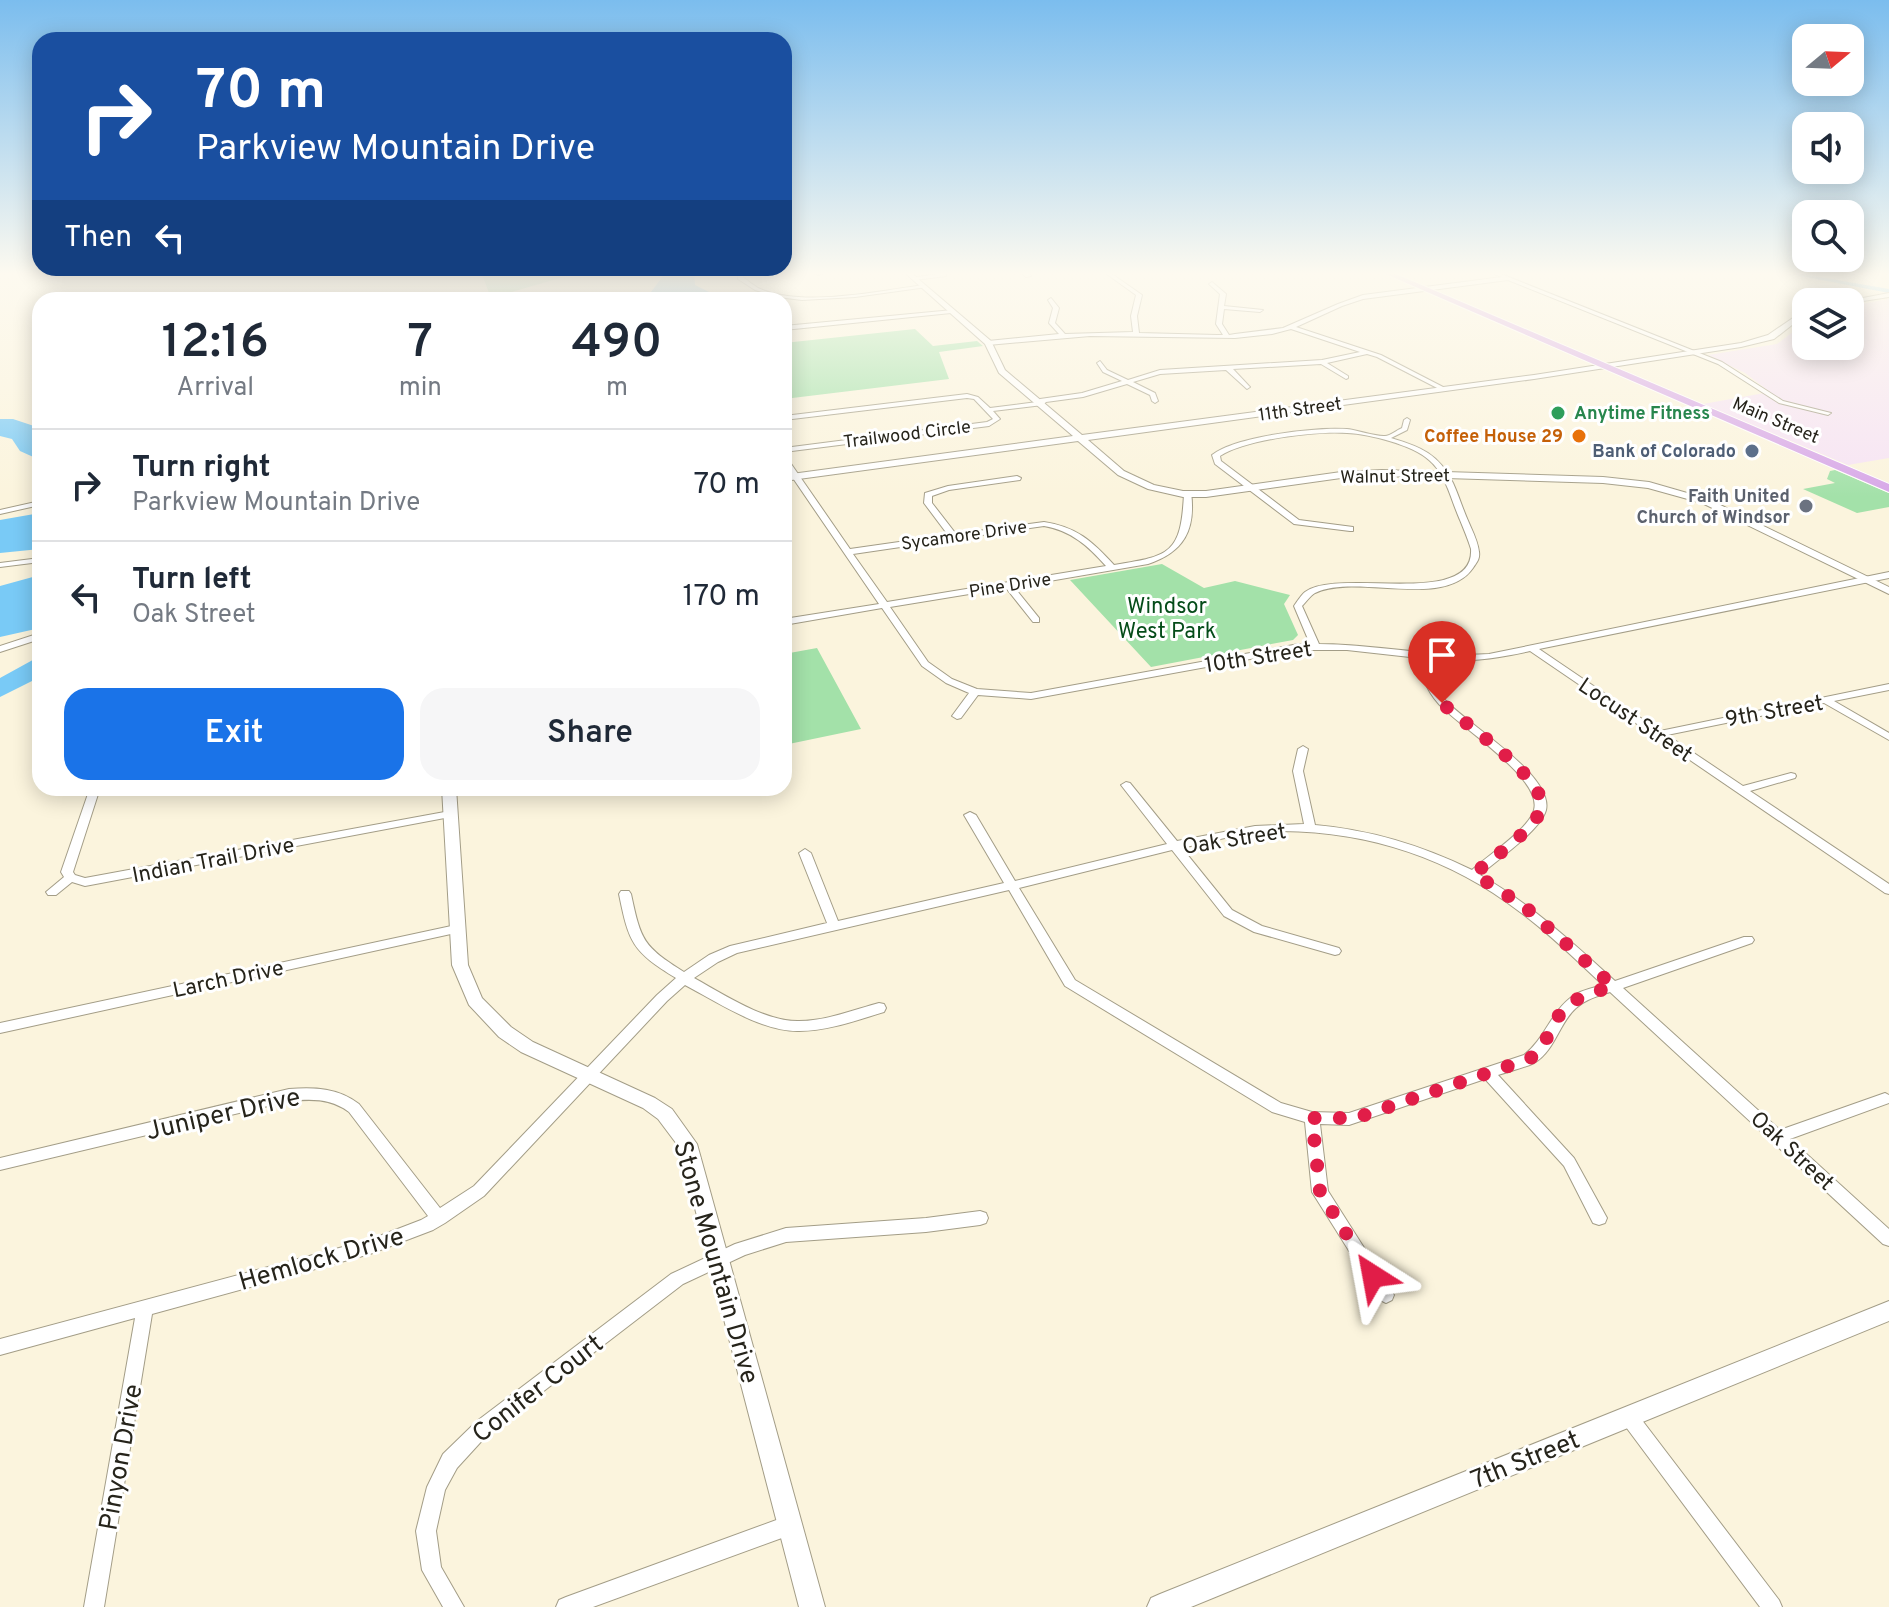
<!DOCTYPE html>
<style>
:root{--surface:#fff;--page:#f6f6f7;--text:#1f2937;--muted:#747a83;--line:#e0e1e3;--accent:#1a73e8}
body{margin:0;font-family:Overpass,sans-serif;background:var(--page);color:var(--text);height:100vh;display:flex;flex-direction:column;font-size:30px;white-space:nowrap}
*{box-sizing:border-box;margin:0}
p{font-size:26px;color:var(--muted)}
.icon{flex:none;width:44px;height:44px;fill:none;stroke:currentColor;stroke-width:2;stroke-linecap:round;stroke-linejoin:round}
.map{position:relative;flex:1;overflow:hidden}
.panel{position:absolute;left:32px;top:292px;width:760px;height:504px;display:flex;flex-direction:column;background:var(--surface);border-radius:24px;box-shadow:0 4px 20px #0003}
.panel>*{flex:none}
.guide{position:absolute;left:32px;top:32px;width:760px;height:244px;border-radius:24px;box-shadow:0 4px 20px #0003;background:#1a4fa0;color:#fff;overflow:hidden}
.needle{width:52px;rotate:71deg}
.fabs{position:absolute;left:1792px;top:24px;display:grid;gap:16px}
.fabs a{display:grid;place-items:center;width:72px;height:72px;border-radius:16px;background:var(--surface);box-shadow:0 4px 20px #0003;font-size:40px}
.pin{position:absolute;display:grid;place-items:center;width:68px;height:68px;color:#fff;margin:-82px -34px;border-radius:50% 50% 50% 0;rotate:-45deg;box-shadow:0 0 8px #0007}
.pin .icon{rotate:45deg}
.me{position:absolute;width:88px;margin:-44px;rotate:326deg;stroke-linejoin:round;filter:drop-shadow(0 0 6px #0008)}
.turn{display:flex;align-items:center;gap:28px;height:168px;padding:0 32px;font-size:36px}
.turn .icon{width:104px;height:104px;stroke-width:2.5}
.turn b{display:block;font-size:56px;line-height:68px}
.then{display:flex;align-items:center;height:76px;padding:0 32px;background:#0003;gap:16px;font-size:30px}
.eta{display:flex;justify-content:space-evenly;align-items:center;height:136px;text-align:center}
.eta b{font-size:48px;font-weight:600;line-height:56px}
.cta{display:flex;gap:16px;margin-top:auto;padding:16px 32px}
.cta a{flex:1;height:92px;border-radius:24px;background:var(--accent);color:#fff;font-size:32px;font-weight:600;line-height:92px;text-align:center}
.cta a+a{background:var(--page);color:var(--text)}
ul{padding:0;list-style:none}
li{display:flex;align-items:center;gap:24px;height:112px;padding:0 32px;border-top:2px solid var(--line)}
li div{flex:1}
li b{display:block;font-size:30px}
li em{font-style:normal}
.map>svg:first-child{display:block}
</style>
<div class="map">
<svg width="1889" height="1607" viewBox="0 0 1889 1607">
<rect width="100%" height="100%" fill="#fbf4dd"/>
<path fill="#f6e3f4" d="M1889 299V458L1848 465 1703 404 1770 392 1745 373 1708 355 1777 344 1806 322V346H1850V306Z"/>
<path fill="#a3e1a9" d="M481 272H581L491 298Z
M915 329 933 346 977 341 983 346 939 352 949 379 784 399V343Z
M1835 470 1889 493V507L1857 513 1803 489 1835 483 1827 479 1830 471Z
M1162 564 1204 588 1235 581 1290 595 1284 604 1298 635 1293 640 1151 667 1070 580Z
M817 648 861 729 784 745V654Z"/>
<path fill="#79caf6" d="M666 272H694L695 285 725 300H645Z
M0 419H13L40 428V460L20 451 12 439 0 436Z
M40 513V549L0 553V520Z
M40 575V628L0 637V586Z
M40 656V677L0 697V678Z"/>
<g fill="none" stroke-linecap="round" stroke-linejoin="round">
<path fill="#79caf6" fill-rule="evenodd" d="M1780 272H1791L1889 289V293Z"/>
<g stroke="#a39d87" stroke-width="2">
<path id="minor" d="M738 272H743V277C748 281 753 285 758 288 801 308 878 291 924 285L927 287 855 297 802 300 778 297 755 290 738 279Z
M817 272H824L818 275 815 273Z
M1020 272H1026L1031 276 1026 277Z
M1104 272H1109L1142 295 1137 316 1139 333 1217 335H1223L1216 324 1220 294 1209 284 1212 282 1226 294 1224 306 1263 310 1260 312 1224 309 1222 324 1229 335 1235 334 1283 328 1338 304 1363 295 1502 277 1490 272H1496L1722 362 1783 401 1831 413 1828 415 1779 403 1718 364 1508 280 1363 299 1342 306 1296 327 1381 355 1445 388 1446 389 1443 391 1377 357 1367 354 1327 363 1348 376V378L1346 379 1321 364 1233 369 1249 386 1250 387 1247 389 1226 370 1160 374 1133 382 1155 393 1158 401 1155 403 1152 401 1150 395 1127 384 1083 397 1046 402 1043 405 993 411 1000 419 989 426 784 452V448L987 422 993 419 974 399 967 398 784 420V416L967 394 978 397 990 408 1037 402 1040 399 1082 393 1122 381 1103 372 1097 363 1100 361 1107 370 1128 380 1160 370 1322 360 1360 352 1291 329 1272 334 1235 338 1090 336 988 345 985 343 988 341 1059 334 1049 323 1053 308 1048 300 1051 298 1059 308 1055 323 1065 334 1133 332 1131 316 1136 295Z
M944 273 946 276 914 280 911 278Z
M953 310 951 313 784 330V326Z
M1407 418 1410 420 1407 430 1391 438C1421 447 1439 454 1453 483 1459 496 1463 510 1469 523 1473 532 1478 542 1479 552 1480 559 1477 562 1473 568 1444 610 1356 573 1315 593 1310 596 1306 602 1302 606L1319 644C1376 644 1432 658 1489 654L1889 572V578L1539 649 1660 731 1889 684V690L1834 701 1889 733V740L1824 703 1667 735 1743 786 1791 773 1795 774 1796 776 1795 778 1750 791 1889 884V894L1885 893 1530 651C1494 659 1465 663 1428 659 1430 673 1435 688 1444 699 1465 723 1554 775 1546 810 1541 830 1497 860 1480 875 1531 904 1572 942 1615 981L1744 937H1752L1754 940 1752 943 1623 988 1780 1130 1885 1093 1889 1095V1103L1790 1139 1889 1229V1246L1883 1244 1610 992C1598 996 1586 999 1576 1008 1559 1023 1555 1051 1534 1063 1524 1068 1510 1071 1498 1075L1574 1158 1607 1218 1605 1223 1599 1225 1593 1223 1564 1166 1485 1079 1349 1125 1320 1124 1328 1191 1394 1295 1392 1300 1386 1303 1380 1300 1312 1192 1305 1122 1272 1112 1065 986 1009 890 737 953 718 962 694 978C723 994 765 1022 799 1021 826 1021 853 1010 879 1003L884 1004 886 1008 884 1012C857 1020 828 1031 799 1031 762 1032 717 1002 685 985L667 1001 484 1196 445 1223 433 1230 370 1254 152 1314 104 1607H84L135 1318 0 1355V1339L369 1240 421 1220 428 1216 349 1112C330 1098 311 1099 289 1101L0 1170V1158L289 1089C315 1087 338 1088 359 1104L440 1208 474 1186 657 995 676 978C632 951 629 943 619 894L621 891H629L631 894C641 941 643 946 684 972L709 955 730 946 827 923 799 853 805 849 811 853 838 921 1004 883 964 815 970 812 976 815 1015 881 1167 844 1121 785 1126 782 1130 783 1177 841 1255 826 1304 824 1293 771 1298 749 1303 746 1308 749 1303 771 1315 825C1371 830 1421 845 1472 870 1486 857 1530 828 1534 810 1543 778 1458 726 1438 703 1427 691 1421 675 1419 658L1347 650H1299L1031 699 978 695 961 718 957 719 952 716 969 693 946 683 922 666 882 608 784 625V619L879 604 784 465V458H787L850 549 948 535 924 503 925 493 948 486 1017 476 1021 478 1020 480 949 490 932 496V503L956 534 1044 522C1077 527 1092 541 1114 565 1170 556 1181 554 1184 494L1191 492C1196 530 1184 552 1148 564L1014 587 1039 618V622H1033L1006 588 890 607 928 662 952 679 977 689 1031 693 1299 644H1310L1294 606C1297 602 1301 595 1305 592 1337 567 1475 609 1471 549 1468 539 1464 530 1460 520 1451 500 1446 474 1429 460 1413 445 1369 434 1347 433 1316 431 1246 439 1220 456L1221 461 1299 520 1353 527V531H1350L1294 524 1215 464 1212 455C1236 436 1316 427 1347 429 1357 430 1377 437 1385 436 1390 436 1397 430 1402 428L1404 420ZM1044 526C1072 531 1088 546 1106 566L887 602 853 554ZM1282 831C1370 832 1450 858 1520 912 1550 934 1576 960 1603 985 1593 988 1581 990 1573 996 1551 1011 1545 1039 1524 1055L1349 1113 1312 1112 1281 1103 1075 980 1019 888 1172 850 1224 916 1254 932 1335 955 1339 954 1341 951 1339 948 1262 926 1232 910 1182 848 1229 837Z
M40 501V505L0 514V510Z
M40 558V562L0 567V563Z
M40 633V639L0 652V646Z
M90 788H100L73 872 75 875 85 878 450 811 456 814 450 817 85 886 72 882 56 895H48L46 892 64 877 61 872Z
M456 925 460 926 462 929 460 932 0 1033V1023Z
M980 1211 986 1213 988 1218 986 1223 980 1225 926 1232 786 1242 745 1255 683 1284 489 1433 457 1468 445 1490 436 1531 441 1567 464 1607H443L422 1570 416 1531 427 1487 443 1454 477 1421 671 1274 735 1244 786 1228 926 1218Z
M1629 1408 1635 1411 1779 1600 1782 1607H1760L1623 1423 1620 1417 1623 1411Z
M790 1515 797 1518 800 1525 797 1532 790 1535 593 1607H556L559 1600 566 1597Z"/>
</g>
<g stroke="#a39d87" stroke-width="2">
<path id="tertiary" d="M904 272H910L991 341 1005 370 1082 435 1534 375 1741 343 1768 335 1806 309V314L1774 339 1741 347 1534 379 1088 440 1124 471 1154 485 1183 491H1206L1341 472 1382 470 1603 477 1649 482 1708 499 1889 587V594L1702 503 1648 488 1603 483 1382 476 1341 478 1206 497H1183L1148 489 1118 475 1078 441 784 481V475L1073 436 999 373 985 344Z
M1889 293V297L1850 303 1842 302Z
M442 788H456L468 965 482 998 511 1027 533 1042 655 1098 672 1109 697 1144 825 1607H799L679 1147 658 1119 643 1108 521 1052 499 1037 469 1005 452 965Z
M1889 1301V1321L1191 1607H1147L1151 1598 1160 1594Z"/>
</g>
<g stroke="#fff" stroke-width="2">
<path id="primary" d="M1381 272H1391L1889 484V492Z"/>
</g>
<use href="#minor" fill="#fff" fill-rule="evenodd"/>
<use href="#tertiary" fill="#fff" fill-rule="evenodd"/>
<use href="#primary" fill="#d7a7e8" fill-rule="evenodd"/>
</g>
<linearGradient id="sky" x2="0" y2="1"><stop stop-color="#7bbdee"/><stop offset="0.55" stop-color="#fdfaf0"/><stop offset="1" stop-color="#fdfaf0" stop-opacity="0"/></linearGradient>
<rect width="1889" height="497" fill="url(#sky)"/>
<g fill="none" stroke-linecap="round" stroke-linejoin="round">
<path stroke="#e11d48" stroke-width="14" stroke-dasharray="0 25.2" d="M1373 1276 1320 1192 1312 1118H1356L1529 1059C1546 1048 1547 1033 1558 1017 1570 997 1593 993 1613 986L1524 906 1474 874C1490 860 1535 829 1541 809 1549 780 1463 723 1442 703"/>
</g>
<circle fill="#2e9e5b" stroke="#fff" stroke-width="3" cx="1558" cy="413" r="8"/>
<circle fill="#e8710a" stroke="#fff" stroke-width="3" cx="1579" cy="436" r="8"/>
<circle fill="#5c6f8a" stroke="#fff" stroke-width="3" cx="1752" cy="451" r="8"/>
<circle fill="#6b7280" stroke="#fff" stroke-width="3" cx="1806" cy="506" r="8"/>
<g text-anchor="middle" stroke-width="6" stroke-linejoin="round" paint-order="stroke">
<g font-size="18" fill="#26241b" stroke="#fff">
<text transform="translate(1300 409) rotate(-8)" y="6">11th Street</text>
<text transform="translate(1776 420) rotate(23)" y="6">Main Street</text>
<text transform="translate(907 434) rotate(-7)" y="6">Trailwood Circle</text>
<text transform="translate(1395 476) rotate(-1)" y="6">Walnut Street</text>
<text transform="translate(964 535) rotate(-8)" y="6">Sycamore Drive</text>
<text transform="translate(1010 585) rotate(-9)" y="6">Pine Drive</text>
</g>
<g font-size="18" font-weight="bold" fill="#27864d" stroke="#fff" text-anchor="start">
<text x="1574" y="419">Anytime Fitness</text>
</g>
<g font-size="18" font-weight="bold" fill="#c56008" stroke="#fff" text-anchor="end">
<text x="1563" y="442">Coffee House 29</text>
</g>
<g font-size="18" font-weight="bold" fill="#4e5e75" stroke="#fff" text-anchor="end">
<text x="1736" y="457">Bank of Colorado</text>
</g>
<g font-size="18" font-weight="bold" fill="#5b616d" stroke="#fff" text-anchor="end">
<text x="1790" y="502">Faith United<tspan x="1790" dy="21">Church of Windsor</tspan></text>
</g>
<g font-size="22" fill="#054c19" stroke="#fff">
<text x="1167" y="613">Windsor<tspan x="1167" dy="25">West Park</tspan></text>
</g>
<g font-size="22" fill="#26241b" stroke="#fff">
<text transform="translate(1258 656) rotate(-9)" y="8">10th Street</text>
<text transform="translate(1774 710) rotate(-10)" y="8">9th Street</text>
<text transform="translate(1636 719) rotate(34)" y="8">Locust Street</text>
<text transform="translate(1234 838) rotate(-9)" y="8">Oak Street</text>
<text transform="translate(213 859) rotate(-11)" y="8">Indian Trail Drive</text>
<text transform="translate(228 978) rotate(-12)" y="8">Larch Drive</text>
<text transform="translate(1793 1150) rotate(43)" y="8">Oak Street</text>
</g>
<g font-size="26" fill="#26241b" stroke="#fff">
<text transform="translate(223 1113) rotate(-13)" y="9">Juniper Drive</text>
<text transform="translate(321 1258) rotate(-16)" y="9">Hemlock Drive</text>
<text transform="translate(717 1262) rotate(74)" y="9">Stone Mountain Drive</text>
<text transform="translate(537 1388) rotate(-38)" y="9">Conifer Court</text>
<text transform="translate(120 1457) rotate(-80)" y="9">Pinyon Drive</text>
<text transform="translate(1525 1459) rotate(-22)" y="9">7th Street</text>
</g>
</g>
</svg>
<div class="fabs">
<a><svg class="needle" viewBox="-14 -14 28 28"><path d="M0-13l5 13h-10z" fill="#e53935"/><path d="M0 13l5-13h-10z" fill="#747a83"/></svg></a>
<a><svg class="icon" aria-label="sound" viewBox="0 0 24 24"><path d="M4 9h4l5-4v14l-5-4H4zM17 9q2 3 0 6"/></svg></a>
<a><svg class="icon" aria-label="search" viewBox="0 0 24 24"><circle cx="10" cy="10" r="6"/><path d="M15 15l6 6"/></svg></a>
<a><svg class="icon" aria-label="layers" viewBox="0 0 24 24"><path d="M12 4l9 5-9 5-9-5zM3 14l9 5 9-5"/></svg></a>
</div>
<div class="pin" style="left:1442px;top:703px;background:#d93025"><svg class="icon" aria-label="arrive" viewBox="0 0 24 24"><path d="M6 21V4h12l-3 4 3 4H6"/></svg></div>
<svg class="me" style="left:1373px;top:1276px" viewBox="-20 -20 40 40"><path d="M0-17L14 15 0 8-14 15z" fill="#e11d48" stroke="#fff" stroke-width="4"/></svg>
<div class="guide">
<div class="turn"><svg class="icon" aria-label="right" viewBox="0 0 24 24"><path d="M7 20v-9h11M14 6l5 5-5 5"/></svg><div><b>70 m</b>Parkview Mountain Drive</div></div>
<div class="then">Then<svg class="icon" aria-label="left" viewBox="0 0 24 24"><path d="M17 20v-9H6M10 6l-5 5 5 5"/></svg></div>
</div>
<section class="panel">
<div class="eta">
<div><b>12:16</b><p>Arrival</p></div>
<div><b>7</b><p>min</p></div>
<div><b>490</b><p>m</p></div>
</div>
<ul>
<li><svg class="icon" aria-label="right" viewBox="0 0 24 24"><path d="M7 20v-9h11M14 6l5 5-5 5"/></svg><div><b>Turn right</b><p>Parkview Mountain Drive</p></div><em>70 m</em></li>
<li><svg class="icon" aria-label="left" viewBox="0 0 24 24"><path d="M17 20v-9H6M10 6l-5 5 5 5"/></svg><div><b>Turn left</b><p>Oak Street</p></div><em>170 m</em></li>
</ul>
<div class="cta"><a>Exit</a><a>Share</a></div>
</section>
</div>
